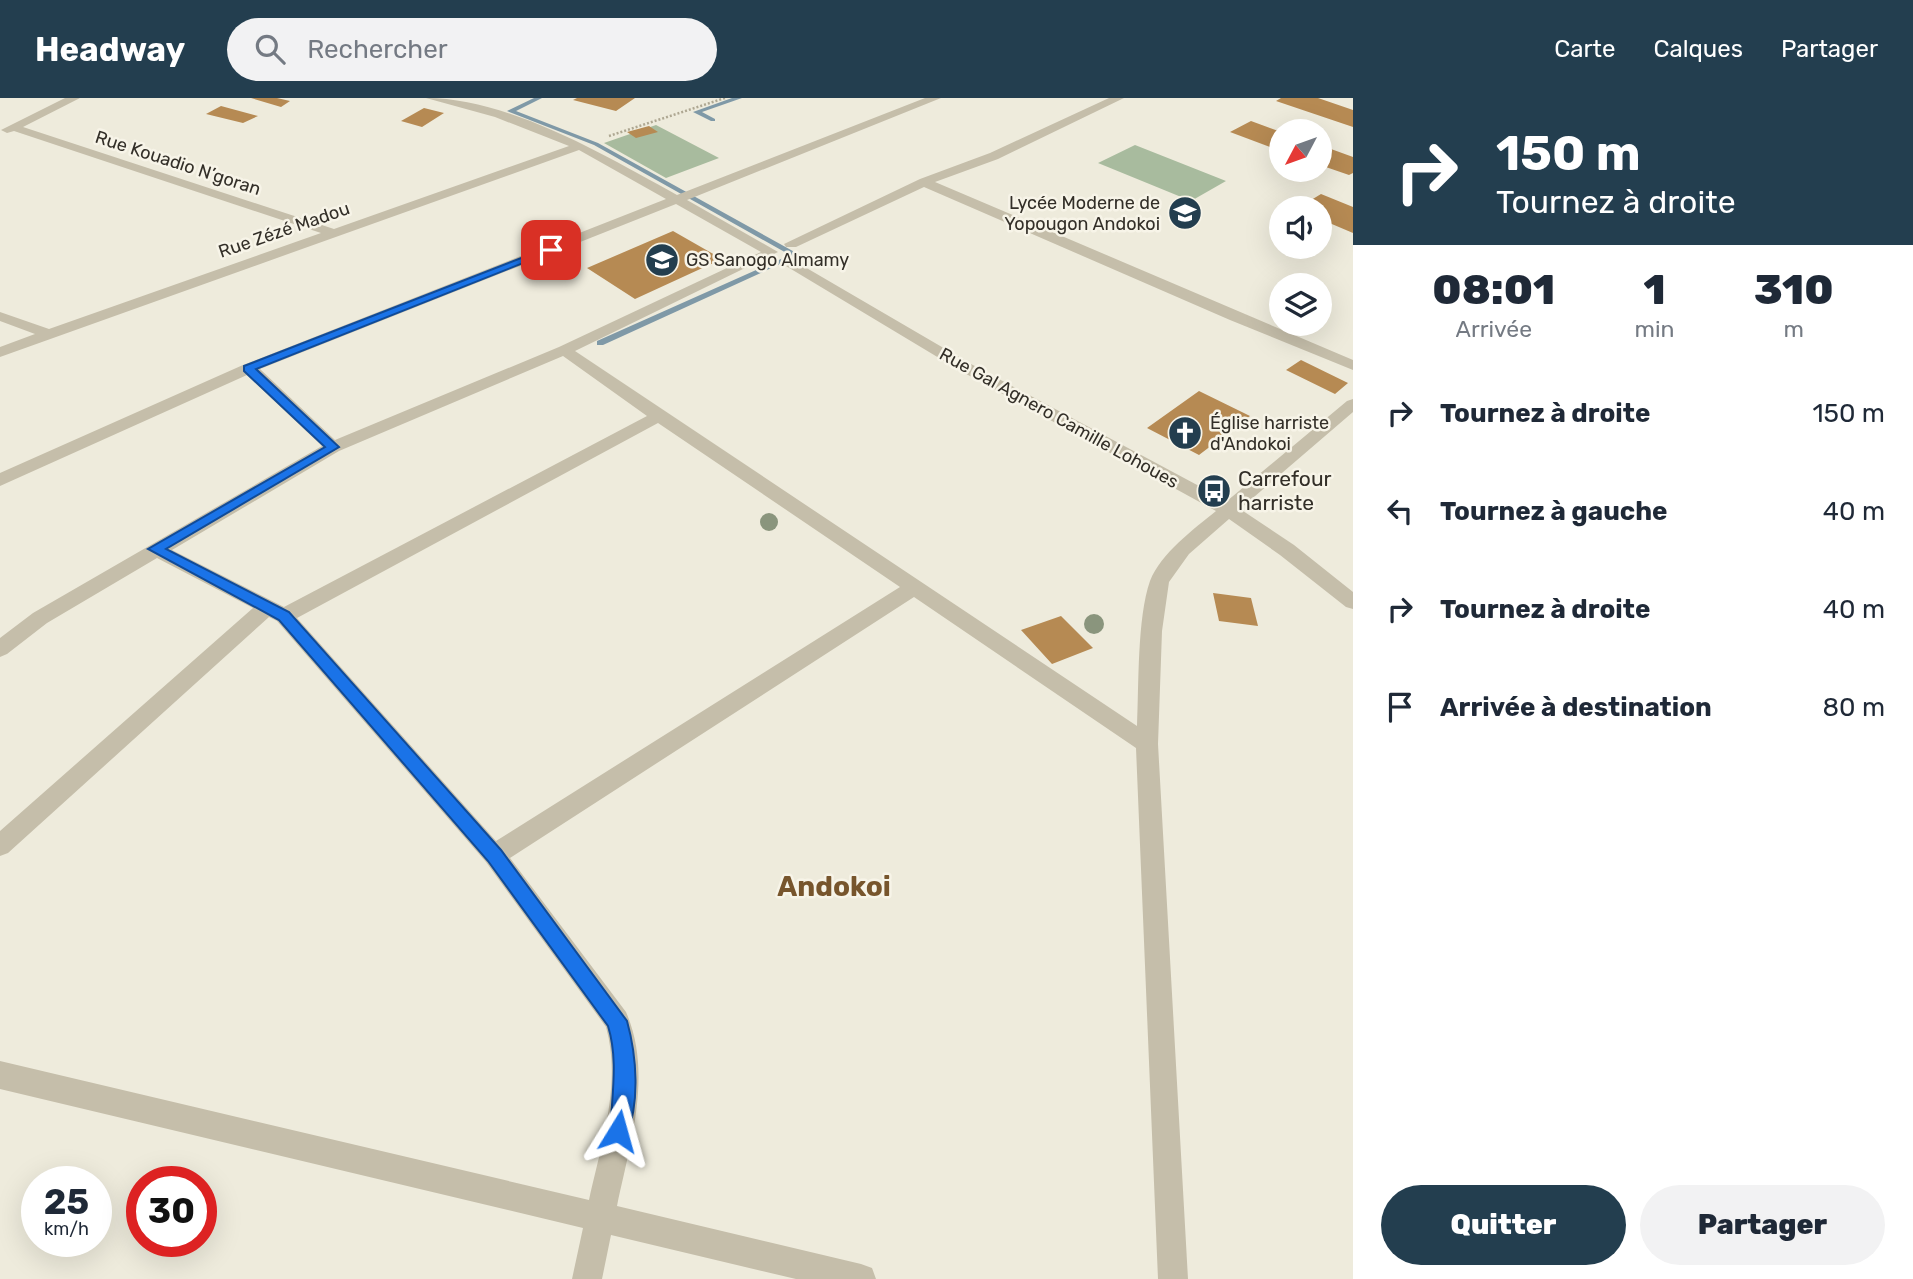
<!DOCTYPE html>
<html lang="fr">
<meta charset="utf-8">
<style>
:root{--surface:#fff;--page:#f2f2f3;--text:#1f2937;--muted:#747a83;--accent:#233e4f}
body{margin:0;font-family:Rubik,sans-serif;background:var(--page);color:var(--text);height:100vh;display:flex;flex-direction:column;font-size:26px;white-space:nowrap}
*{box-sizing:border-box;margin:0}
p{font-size:23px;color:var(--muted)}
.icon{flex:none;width:38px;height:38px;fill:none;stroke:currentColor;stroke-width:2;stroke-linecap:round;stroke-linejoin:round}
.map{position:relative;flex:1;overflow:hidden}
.sheet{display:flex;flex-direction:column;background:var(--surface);width:560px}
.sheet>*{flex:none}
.banner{background:#233e4f;color:#fff;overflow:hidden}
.needle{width:46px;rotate:229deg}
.tools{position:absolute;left:1269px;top:21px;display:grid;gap:14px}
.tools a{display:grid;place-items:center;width:63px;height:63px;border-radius:50%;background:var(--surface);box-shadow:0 7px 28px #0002;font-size:35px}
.speed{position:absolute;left:21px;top:1068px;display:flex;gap:14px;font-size:35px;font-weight:700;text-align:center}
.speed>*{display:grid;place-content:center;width:91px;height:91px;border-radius:50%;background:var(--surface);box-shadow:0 7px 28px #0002;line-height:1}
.speed small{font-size:18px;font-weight:400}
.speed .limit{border:10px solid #d22;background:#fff;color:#111}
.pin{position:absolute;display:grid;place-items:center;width:60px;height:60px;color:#fff;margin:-30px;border-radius:14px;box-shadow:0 4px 10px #0006}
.me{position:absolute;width:77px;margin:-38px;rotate:8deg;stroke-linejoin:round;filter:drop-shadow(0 0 5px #0008)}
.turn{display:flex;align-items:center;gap:24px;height:147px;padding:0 28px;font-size:32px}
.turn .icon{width:91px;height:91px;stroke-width:2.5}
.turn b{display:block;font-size:49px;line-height:60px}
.eta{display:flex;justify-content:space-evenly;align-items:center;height:119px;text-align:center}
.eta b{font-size:42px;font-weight:800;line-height:49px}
.button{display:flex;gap:14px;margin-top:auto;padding:14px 28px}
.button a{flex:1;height:80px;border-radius:42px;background:var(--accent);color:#fff;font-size:28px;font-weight:800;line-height:80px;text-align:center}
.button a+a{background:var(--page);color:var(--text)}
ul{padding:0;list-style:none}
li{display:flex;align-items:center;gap:21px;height:98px;padding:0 28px}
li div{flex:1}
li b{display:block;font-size:26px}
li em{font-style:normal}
header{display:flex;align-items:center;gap:42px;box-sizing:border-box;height:98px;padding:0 35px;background:var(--accent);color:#fff}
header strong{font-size:33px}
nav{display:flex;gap:38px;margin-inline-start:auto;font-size:24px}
.search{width:490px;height:63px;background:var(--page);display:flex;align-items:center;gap:18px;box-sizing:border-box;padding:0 24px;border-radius:38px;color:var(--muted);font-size:26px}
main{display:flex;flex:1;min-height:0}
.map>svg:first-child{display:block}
</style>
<header>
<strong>Headway</strong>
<div class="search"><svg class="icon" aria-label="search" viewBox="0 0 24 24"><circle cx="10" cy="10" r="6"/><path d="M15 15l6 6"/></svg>Rechercher</div>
<nav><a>Carte</a><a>Calques</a><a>Partager</a></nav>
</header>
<main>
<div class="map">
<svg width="1353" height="1181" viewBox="0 0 1353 1181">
<rect width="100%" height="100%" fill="#eeebdc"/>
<path fill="#a8bb9e" d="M656 27 719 60 666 80 604 45Z
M1135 47 1226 83 1191 103 1098 65Z"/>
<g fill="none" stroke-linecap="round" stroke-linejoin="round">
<path fill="#7f99a7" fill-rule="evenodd" d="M534 0H542L516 13 598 45 800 157 603 247H597V243L790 157 594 47 507 13Z
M732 0H742L702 14 715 21V23H711L693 14Z"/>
</g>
<path fill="#b68a53" d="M251 0H277L290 3 281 9Z
M577 0H635L616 13 573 2Z
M1281 0H1318L1353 12V29L1276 3Z
M221 8 258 18 243 25 206 16Z
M424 10 444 15 422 29 401 23Z
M1251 23 1281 34V53L1230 34Z
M649 28 658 34 636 40 627 34Z
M1320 47 1353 59V75L1349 77 1320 67Z
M1321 96 1353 109V135L1320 121V110H1298Z
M673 133 722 161 635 201 587 170Z
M1301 262 1348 285 1335 296 1286 272Z
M1199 293 1250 318 1199 357 1147 330Z
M1213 495 1251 500 1258 528 1219 523Z
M1061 518 1093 550 1052 566 1021 532Z"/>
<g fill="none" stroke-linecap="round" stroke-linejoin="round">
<path stroke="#aea792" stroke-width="2.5" stroke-dasharray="2 2" stroke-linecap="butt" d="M609 38 725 0"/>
<path fill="#c5beaa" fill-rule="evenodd" d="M65 0H80L23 29 334 131 569 48 495 19 426 0C509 0 606 58 677 97L925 0H941L687 102 778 154 575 253 1137 628C1139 588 1137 520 1150 483 1161 455 1194 431 1216 413L959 272 786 168 793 164 798 165 971 266 1227 403 1347 303 1353 301V314L1240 411 1294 447 1353 494V511L1346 509 1280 457 1229 421 1189 456 1169 484 1162 533 1158 646 1188 1181H1158L1136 650 914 499 510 760 626 914C653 976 630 1045 617 1108L861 1166 872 1170 876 1181H796L611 1137 602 1181H572L583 1130 0 991V963L589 1102C601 1047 622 985 606 929L486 764 277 523 269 519 8 755 0 758V733L253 510 157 460 47 525 7 556 0 559V540L33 515 322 348 247 277 0 388V375L243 267 666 101 579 52 0 259V249L35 236 0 223V214L49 231 321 135 14 33 7 35 1 32ZM676 106 761 154 559 249 335 342 260 271ZM563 258 647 318 284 509 172 452 339 353ZM658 325 900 489 496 743 297 520Z
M1109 0H1124L998 61 935 84 1353 262V272L1230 222 924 89 796 149H786L784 146 920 81 990 55Z"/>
</g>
<g fill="#8a957d">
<circle cx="769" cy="424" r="9"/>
<circle cx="1094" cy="526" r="10"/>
</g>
<path fill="#1a73e8" stroke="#114b97" stroke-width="2" d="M547 150 556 152 256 271 339 349 166 451 289 514 501 752 627 923C637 959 640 1005 626 1040L618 1044 611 1040C606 1029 612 1019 612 1007 614 980 616 954 608 928L488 763 279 522 148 451 325 349 244 273V268Z"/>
<defs>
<g id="school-disc" transform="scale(1.75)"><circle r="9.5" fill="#233e4f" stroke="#f7f4e8"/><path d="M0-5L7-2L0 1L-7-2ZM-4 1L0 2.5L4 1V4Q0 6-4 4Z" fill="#fff"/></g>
<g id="church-disc" transform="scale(1.75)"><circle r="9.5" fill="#233e4f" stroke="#f7f4e8"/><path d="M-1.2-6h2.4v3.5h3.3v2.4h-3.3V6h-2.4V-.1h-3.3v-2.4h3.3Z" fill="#fff"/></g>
<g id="bus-disc" transform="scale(1.75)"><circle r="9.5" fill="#233e4f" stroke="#f7f4e8"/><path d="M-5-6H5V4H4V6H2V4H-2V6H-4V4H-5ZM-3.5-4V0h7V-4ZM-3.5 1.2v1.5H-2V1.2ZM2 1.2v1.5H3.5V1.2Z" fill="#fff"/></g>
</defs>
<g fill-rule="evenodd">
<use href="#school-disc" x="1185" y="115"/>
<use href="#school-disc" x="662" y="162"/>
<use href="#church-disc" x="1185" y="335"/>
<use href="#bus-disc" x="1214" y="393"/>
</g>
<g text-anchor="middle" stroke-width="5" stroke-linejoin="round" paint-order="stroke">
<g font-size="18" fill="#332f28" stroke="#f7f4e8">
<text transform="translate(178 65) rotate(18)" y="6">Rue Kouadio N’goran</text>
<text transform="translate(284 132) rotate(-19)" y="6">Rue Zézé Madou</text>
<text transform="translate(1059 320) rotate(29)" y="6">Rue Gal Agnero Camille Lohoues</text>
</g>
<g font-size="18" fill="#332f28" stroke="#f7f4e8" text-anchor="start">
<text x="1160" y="111" text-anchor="end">Lycée Moderne de<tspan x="1160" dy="21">Yopougon Andokoi</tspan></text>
<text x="686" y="168">GS Sanogo Almamy</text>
<text x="1210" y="331">Église harriste<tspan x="1210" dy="21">d'Andokoi</tspan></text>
</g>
<g font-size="21" fill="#332f28" stroke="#f7f4e8" text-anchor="start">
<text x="1238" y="388">Carrefour<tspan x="1238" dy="24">harriste</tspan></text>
</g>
<g font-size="28" font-weight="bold" fill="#77552c" stroke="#f7f4e8">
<text x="834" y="798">Andokoi</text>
</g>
</g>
</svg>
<div class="tools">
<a><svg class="needle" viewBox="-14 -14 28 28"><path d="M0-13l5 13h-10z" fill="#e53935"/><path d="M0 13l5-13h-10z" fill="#747a83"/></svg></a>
<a><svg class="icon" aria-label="sound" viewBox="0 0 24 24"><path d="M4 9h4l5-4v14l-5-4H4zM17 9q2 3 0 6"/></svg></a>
<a><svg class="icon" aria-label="layers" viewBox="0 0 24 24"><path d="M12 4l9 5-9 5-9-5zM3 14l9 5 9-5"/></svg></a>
</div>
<div class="speed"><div>25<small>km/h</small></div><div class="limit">30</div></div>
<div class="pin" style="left:551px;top:152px;background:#d93025"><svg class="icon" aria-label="arrive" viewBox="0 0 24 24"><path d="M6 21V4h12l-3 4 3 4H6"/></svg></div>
<svg class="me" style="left:618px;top:1033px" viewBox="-20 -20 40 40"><path d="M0-17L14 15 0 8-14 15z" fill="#1a73e8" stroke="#fff" stroke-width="4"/></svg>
</div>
<section class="sheet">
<div class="banner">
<div class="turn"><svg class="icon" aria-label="right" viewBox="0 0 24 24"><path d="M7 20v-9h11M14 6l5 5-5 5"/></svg><div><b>150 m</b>Tournez à droite</div></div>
</div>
<div class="eta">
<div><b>08:01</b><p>Arrivée</p></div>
<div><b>1</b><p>min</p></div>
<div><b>310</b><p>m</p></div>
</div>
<ul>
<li><svg class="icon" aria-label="right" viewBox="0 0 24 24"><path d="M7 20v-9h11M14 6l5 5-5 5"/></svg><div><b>Tournez à droite</b></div><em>150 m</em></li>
<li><svg class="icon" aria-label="left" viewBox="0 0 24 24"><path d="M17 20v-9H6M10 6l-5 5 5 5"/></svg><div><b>Tournez à gauche</b></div><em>40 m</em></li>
<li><svg class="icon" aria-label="right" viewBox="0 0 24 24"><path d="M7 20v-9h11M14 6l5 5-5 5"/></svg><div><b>Tournez à droite</b></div><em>40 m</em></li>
<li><svg class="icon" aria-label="arrive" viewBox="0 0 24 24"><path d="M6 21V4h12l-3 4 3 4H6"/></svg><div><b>Arrivée à destination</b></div><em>80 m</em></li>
</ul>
<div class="button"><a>Quitter</a><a>Partager</a></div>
</section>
</main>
